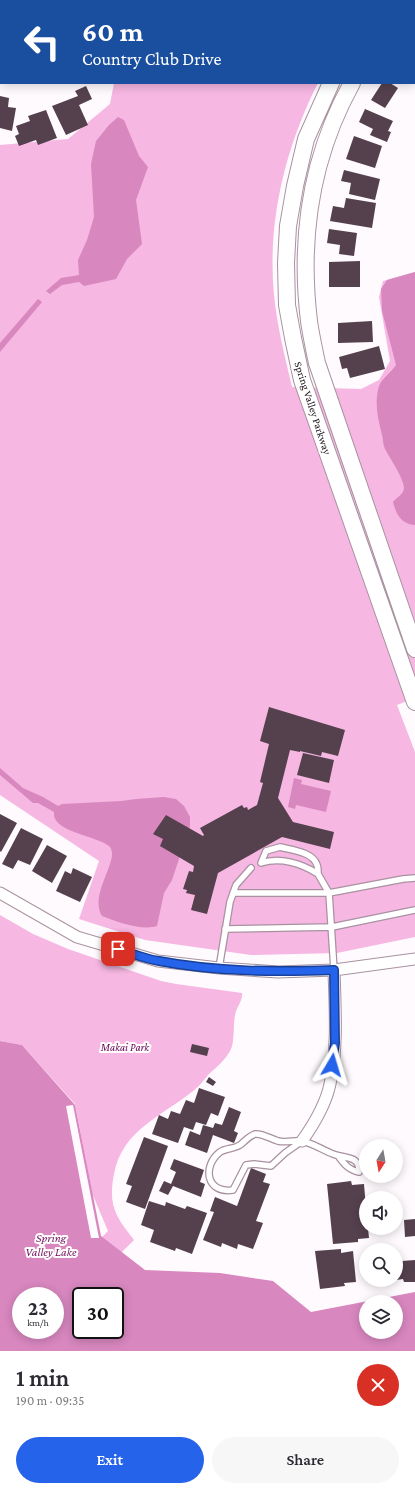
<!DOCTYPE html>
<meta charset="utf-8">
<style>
:root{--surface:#fff;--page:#f7f7f7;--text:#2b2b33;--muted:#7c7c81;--accent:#2563eb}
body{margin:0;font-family:"Crimson Pro",serif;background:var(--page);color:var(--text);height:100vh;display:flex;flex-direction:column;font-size:15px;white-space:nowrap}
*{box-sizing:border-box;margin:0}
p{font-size:13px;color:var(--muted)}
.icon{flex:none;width:22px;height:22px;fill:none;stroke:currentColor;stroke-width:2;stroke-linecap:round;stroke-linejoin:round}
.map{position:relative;height:1351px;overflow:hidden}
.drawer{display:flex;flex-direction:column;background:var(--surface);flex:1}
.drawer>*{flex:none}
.top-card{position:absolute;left:0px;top:0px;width:415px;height:84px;box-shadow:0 2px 10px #0003;background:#1a4fa0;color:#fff;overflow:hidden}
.needle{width:26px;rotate:191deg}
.controls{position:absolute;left:359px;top:1139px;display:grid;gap:8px}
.controls a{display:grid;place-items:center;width:44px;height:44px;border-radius:50%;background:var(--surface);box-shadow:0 2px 10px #0003;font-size:20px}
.speed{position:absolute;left:12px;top:1287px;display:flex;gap:8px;font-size:20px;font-weight:700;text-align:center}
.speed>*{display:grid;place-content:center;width:52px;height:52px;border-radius:50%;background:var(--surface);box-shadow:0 2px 10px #0003;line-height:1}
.speed small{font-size:10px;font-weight:400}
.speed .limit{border:2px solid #111;border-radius:6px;background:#fff;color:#111}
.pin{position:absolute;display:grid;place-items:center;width:34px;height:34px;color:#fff;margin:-17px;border-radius:8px;box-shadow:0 2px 6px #0006}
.me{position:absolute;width:44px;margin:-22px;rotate:7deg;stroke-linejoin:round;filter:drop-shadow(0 0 3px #0008)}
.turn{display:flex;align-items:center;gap:14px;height:84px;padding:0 16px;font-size:18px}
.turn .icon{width:52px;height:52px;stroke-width:2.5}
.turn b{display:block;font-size:28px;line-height:34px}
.round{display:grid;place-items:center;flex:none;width:42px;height:42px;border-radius:21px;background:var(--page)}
.head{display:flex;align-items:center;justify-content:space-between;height:68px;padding:0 16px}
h1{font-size:24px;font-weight:600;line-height:30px}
.cta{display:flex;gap:8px;margin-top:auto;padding:8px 16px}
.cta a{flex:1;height:46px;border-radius:24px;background:var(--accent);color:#fff;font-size:16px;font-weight:600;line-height:46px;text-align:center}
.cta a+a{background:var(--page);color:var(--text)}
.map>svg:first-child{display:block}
</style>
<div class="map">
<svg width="415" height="1351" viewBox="0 0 415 1351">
<rect width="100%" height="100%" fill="#fffafd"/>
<path fill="#f6b7e2" d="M38 0H371L44 1Z
M114 83H318C285 148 267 222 274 295 277 326 285 357 292 387L361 389 379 380 390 361 379 297 383 281 415 272V698L397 705 415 752V937L337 953 251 955 145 940 79 919 99 861 0 795V145L68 139 110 104Z
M0 915 33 934 68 949 161 981 176 984 242 993C243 1001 236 1008 235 1015 233 1025 235 1043 230 1051 225 1060 217 1067 210 1073 204 1079 200 1086 193 1091 162 1116 122 1130 114 1174 108 1205 115 1216 134 1240L116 1258 102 1237 108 1231 92 1193 75 1104 22 1045 0 1041Z"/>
<path fill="#d887bf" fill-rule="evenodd" d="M118 117 124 120 139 156 148 167 136 200 142 244 127 259 116 279 84 286 79 282 62 285 50 294 46 291 61 278 79 275 78 260 87 240 94 217 91 164 96 141 109 125Z
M415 272V525C401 524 396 514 393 502 397 497 404 494 404 488 404 479 390 458 385 449 383 445 383 439 382 435 378 419 374 403 379 386 382 378 391 373 396 365L382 311 381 289 387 280Z
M38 299 42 302 0 352V343Z
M0 768 23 788 43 797 58 806 62 804 121 801 136 799 164 797 176 799 184 806 190 817V826L172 880 164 893 157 926C142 931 117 922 102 916 88 894 122 858 109 846 97 836 51 832 54 812L38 803H33L0 775Z
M294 778 302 780 301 784 331 791 326 812 296 805 295 809 288 807Z
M0 1041 22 1045 75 1105 101 1236 145 1270 220 1273 273 1281 311 1312 415 1292V1351H0ZM21 1296H55V1330H21ZM81 1296H115V1330H81ZM366 1302H396V1332H366Z"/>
<path fill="#fffafd" d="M73 1105 99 1238H91L66 1106Z"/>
<path fill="#55414e" d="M382 83H390L398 88 385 108 371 100Z
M86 86 92 99 79 105 88 125 66 135 52 106 78 96 75 91Z
M0 96 9 98 8 107 16 108 12 131 0 128Z
M365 109 393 121 388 131 391 132 387 142 370 135 373 129 359 122Z
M46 110 57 138 38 145 36 140 19 146 15 136 19 134 16 126 30 121 28 116Z
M354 136 382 146 375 168 346 159Z
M344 170 380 179 375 200 349 194 351 183 341 181Z
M346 198 376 203 372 228 330 221 333 206 344 208Z
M329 229 357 233 354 256 339 254 340 245 327 243Z
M360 261V287H329V262Z
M372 321 373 342 338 343V323Z
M379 346 385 369 350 378 347 368 342 369 339 357Z
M269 707 345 730 338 756 322 752 321 756 300 751V752L290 750 278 798 293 822 334 832 330 849 282 837 218 873 207 914 191 910 195 895 186 893 187 890 183 889 189 871 193 872 194 866 160 846 163 839 153 834 166 815 203 836 204 835 200 828 242 805 244 808 247 807 248 810 257 805 263 783 260 782 269 744 260 741Z
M303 753 334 760 329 783 297 775Z
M0 814 17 823 1 852 0 851Z
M21 828 43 839 30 865 18 860 13 869 2 864Z
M47 845 67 856 52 883 32 871Z
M73 868 92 877 80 902 56 891 65 871 71 874Z
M192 1044 209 1048 207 1056 190 1052Z
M209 1077 216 1082 213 1086 206 1082Z
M199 1088 225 1097 218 1116 211 1113 206 1125 196 1122 193 1130 184 1127 178 1143 152 1134 159 1115 168 1119 171 1111 180 1114 186 1100 194 1103Z
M229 1107 241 1112 234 1131 238 1133 234 1143 213 1135 207 1153 185 1145 190 1131 200 1135 203 1125 213 1128 215 1123 222 1125Z
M144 1137 168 1146 145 1209 126 1202 132 1186 126 1184Z
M174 1159 204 1170 200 1182 205 1184 201 1197 173 1186 168 1195 159 1191 164 1181 171 1184 176 1172 170 1169Z
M251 1168 266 1174 263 1182 270 1184 256 1221 263 1223 253 1249 238 1244 237 1249 222 1243 221 1247 203 1240 214 1212 210 1211 215 1197 237 1206Z
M351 1181 352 1185 364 1184 366 1208V1228H368L369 1238 358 1239V1242L333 1244 327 1184Z
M149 1201 165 1206 166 1202 185 1209 187 1206 207 1213 192 1254 176 1248 175 1251 150 1242 154 1230 141 1225Z
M415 1219V1236L405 1237 404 1220Z
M341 1249V1253L353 1251 356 1282 344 1283 345 1286 320 1289 315 1251Z
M415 1260V1282H404L403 1279 396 1280V1263H402V1261Z"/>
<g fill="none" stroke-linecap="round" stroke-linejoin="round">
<g stroke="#a892a0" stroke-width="8">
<path id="lane" d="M280 847C292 850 313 852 317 865 318 867 318 872 318 874 301 863 280 857 261 863L266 851Z
M318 874 329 893 403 879 415 878
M233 893H329L334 970
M225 929 332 927 415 910
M219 968 230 902 236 885 251 868
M302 1141 285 1153 271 1166 254 1164 246 1165 233 1190C206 1194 202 1166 220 1152 226 1148 234 1149 240 1145 245 1141 249 1136 255 1134 262 1133 271 1139 278 1141 286 1143 294 1140 302 1141 312 1143 323 1150 333 1154 345 1159 360 1155 359 1172 349 1170 345 1165 339 1157"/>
</g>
<g stroke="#a892a0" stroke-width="13">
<path id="street" d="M0 68H1
M0 893 77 937 158 961 219 968 278 972 334 970 415 959
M302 1141C314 1124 326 1104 330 1084 338 1047 335 1007 334 970"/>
</g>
<g stroke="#a892a0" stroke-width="18">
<path id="secondary" d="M388 1 389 0
M414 1 415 0
M331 83 306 139 295 186 288 226 286 263 287 305 293 338 302 380 415 702
M352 83C311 157 299 238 309 321 311 335 314 349 317 363L415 649"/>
</g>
<use href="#lane" stroke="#fff" stroke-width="5.5"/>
<use href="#street" stroke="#fff" stroke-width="11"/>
<use href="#secondary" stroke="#fff" stroke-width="16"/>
</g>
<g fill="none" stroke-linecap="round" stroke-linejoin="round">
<g stroke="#184099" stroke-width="10">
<path id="route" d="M118 949C131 953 145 959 159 961 217 972 276 972 334 970L335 1043 332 1065"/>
</g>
<use href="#route" stroke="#2563eb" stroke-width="7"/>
</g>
<g text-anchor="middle" stroke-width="4" stroke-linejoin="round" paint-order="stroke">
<g font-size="11" fill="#191116" stroke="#fff">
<text transform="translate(313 408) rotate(72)" y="4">Spring Valley Parkway</text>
</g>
<g font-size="11" font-style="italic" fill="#650051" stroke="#fff">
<text x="125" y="1051">Makai Park</text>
</g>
<g font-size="12" font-style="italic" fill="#761661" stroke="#fff">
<text x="51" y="1242">Spring<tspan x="51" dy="14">Valley Lake</tspan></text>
</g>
</g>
</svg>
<div class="controls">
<a><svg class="needle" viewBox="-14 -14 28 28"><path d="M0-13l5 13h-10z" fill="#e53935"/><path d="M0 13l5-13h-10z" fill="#7c7c81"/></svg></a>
<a><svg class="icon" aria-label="sound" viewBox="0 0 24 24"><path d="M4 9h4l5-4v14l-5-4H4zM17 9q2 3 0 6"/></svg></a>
<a><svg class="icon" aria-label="search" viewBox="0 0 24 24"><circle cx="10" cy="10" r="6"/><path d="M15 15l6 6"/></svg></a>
<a><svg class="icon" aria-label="layers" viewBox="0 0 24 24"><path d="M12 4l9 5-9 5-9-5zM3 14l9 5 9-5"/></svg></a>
</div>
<div class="speed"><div>23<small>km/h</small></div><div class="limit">30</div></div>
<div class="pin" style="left:118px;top:949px;background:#d93025"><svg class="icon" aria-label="arrive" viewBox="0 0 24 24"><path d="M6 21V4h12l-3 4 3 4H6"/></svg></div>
<svg class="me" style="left:332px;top:1065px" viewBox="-20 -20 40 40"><path d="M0-17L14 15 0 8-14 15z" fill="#2563eb" stroke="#fff" stroke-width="4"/></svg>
<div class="top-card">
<div class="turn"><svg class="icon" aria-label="left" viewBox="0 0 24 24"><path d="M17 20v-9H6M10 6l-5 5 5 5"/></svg><div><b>60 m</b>Country Club Drive</div></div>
</div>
</div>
<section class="drawer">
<div class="head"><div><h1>1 min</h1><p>190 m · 09:35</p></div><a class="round" style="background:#d93025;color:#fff"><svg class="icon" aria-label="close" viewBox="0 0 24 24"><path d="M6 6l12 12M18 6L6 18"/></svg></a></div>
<div class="cta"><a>Exit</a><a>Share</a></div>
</section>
